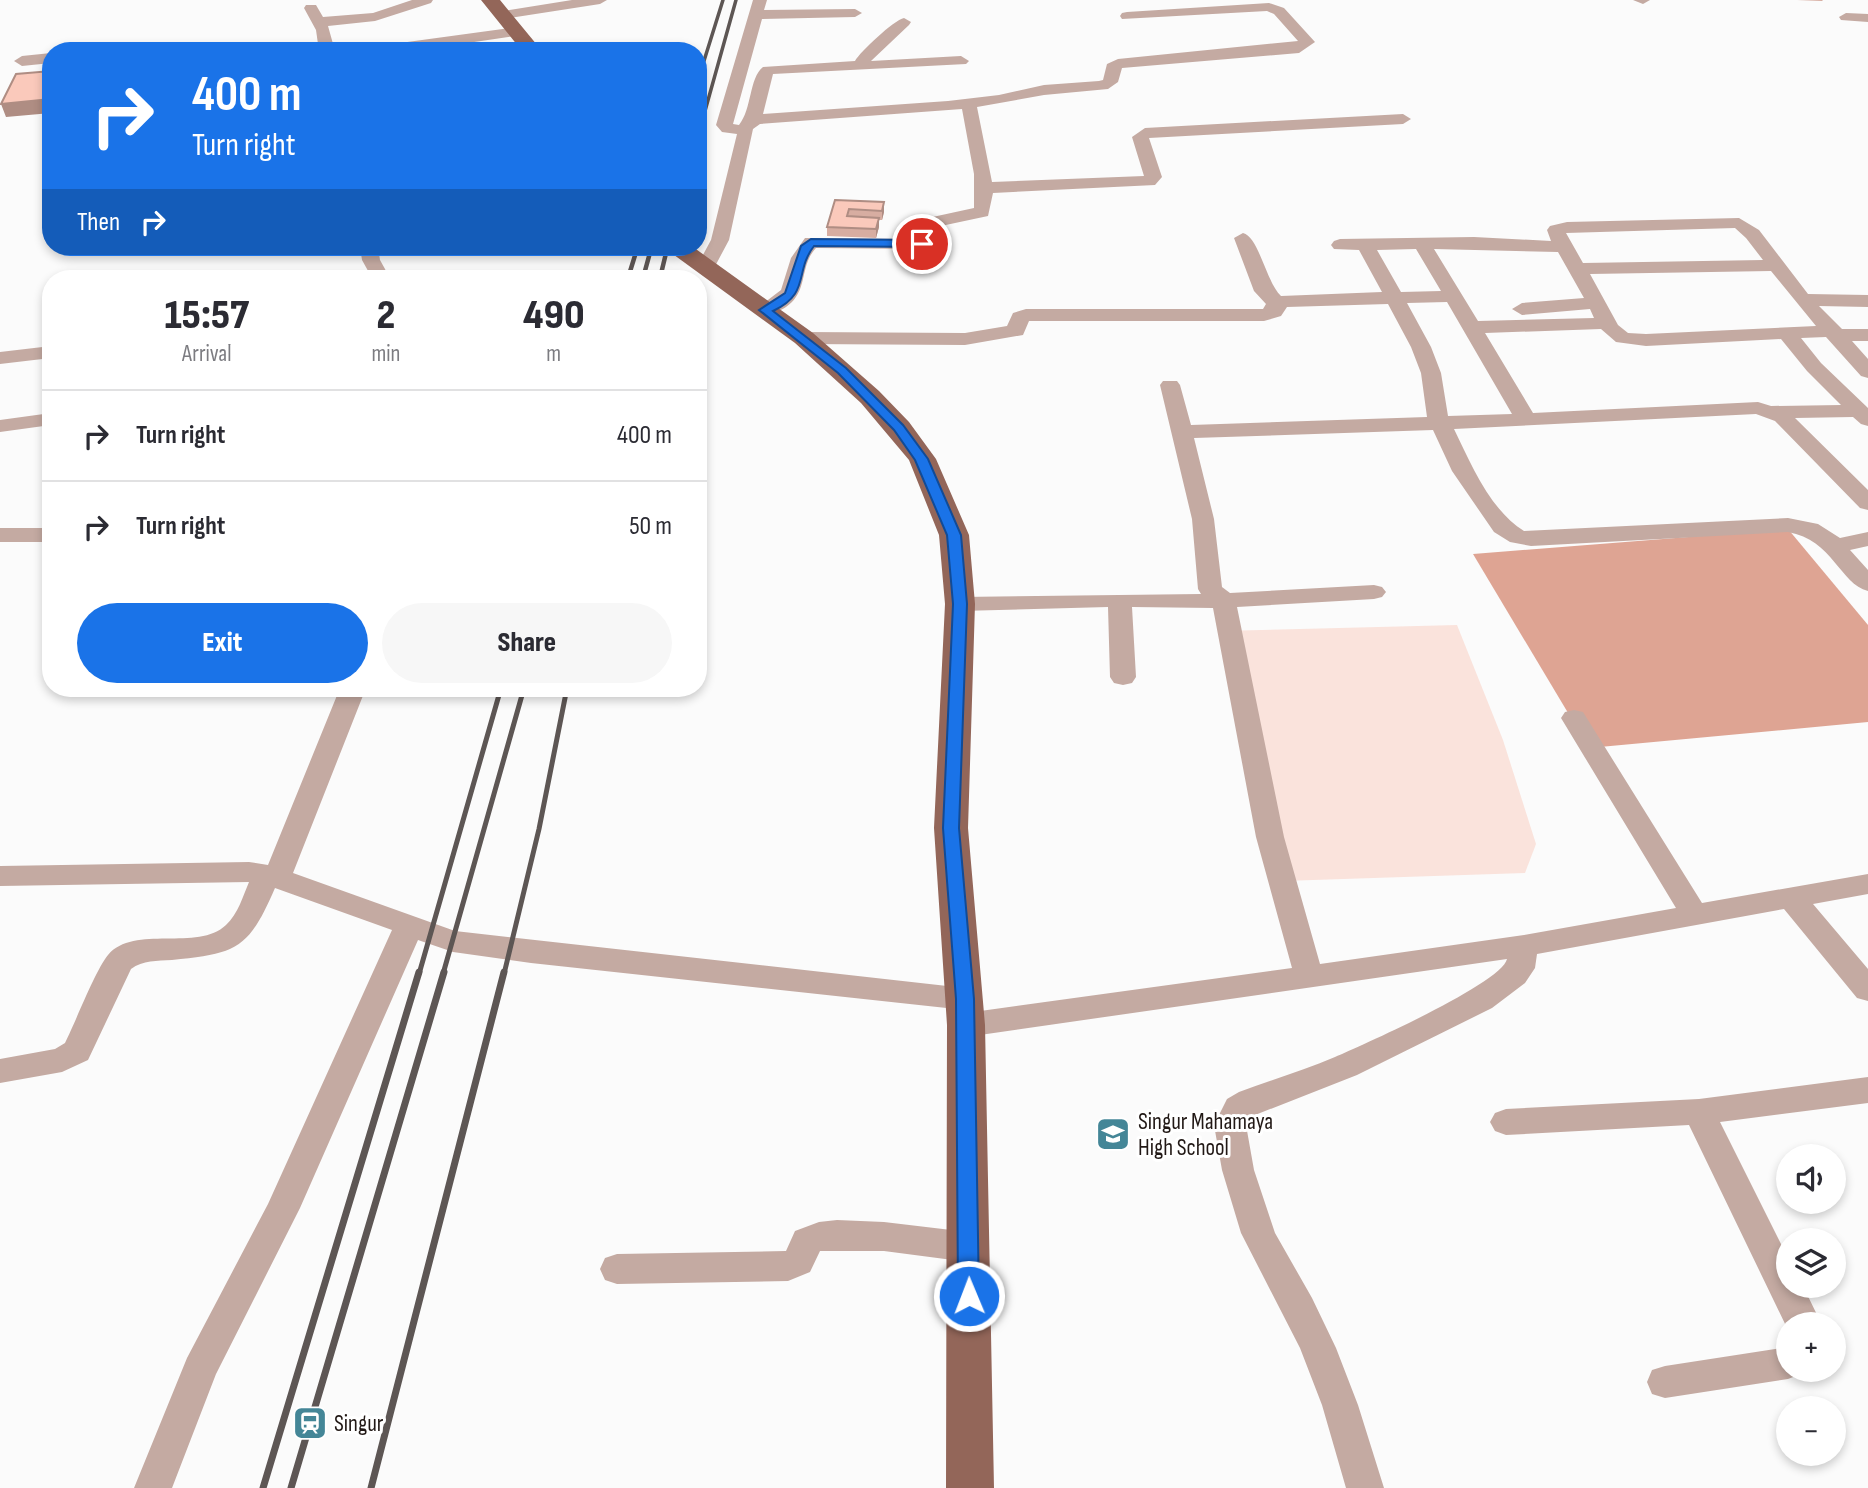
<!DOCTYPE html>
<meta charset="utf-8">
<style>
:root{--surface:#fff;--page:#f7f7f7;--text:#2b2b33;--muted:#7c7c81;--line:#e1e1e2;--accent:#1a73e8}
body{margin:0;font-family:"Sofia Sans Condensed",sans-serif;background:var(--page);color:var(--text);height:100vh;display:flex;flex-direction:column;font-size:26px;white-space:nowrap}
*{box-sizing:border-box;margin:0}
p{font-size:23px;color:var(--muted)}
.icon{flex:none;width:38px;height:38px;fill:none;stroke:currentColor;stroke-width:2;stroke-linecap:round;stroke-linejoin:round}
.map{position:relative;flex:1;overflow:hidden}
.sheet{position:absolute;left:42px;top:270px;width:665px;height:427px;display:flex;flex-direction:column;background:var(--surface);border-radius:28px;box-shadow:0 4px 10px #0003}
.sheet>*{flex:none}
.hud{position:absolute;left:42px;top:42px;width:665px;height:214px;border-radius:28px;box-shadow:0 4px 10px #0003;background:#1a73e8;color:#fff;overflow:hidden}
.buttons{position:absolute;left:1776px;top:1144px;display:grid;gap:14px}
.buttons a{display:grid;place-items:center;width:70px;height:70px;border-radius:50%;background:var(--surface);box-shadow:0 4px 10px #0003;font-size:35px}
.pin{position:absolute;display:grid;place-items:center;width:60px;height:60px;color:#fff;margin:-30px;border:4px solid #fff;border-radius:50%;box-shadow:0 2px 7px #0007}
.me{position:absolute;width:77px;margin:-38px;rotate:359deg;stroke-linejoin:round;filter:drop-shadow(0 0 5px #0008)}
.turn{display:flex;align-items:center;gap:24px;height:147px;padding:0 35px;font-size:32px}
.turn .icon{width:91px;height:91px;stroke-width:2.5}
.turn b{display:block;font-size:49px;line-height:60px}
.then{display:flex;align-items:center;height:66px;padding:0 35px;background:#0003;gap:14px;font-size:26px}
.eta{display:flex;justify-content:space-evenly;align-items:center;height:119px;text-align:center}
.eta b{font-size:42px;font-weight:800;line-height:49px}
.button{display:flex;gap:14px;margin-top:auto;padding:14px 35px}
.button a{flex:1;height:80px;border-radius:42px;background:var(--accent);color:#fff;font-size:28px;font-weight:800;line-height:80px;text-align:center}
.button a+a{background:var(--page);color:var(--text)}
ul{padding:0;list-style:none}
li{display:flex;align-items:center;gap:21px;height:91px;padding:0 35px;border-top:2px solid var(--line)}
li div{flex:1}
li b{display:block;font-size:26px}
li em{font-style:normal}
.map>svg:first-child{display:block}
</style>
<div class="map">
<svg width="1868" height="1488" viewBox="0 0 1868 1488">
<rect width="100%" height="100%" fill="#fbfbfb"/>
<path fill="#fae3dc" d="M1457 625 1503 740 1536 844 1525 873 1283 881 1219 631Z"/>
<path fill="#dea493" d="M1788 529 1868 625V722L1589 748 1473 554Z"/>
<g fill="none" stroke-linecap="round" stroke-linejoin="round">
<path fill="#c4aaa2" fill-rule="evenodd" d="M412 0H433L431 3 375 21 328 26 335 51H319L316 30 304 8 306 5H316L323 17 373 13Z
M572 0H607L600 4 503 19 496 15 503 11Z
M753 0H767L764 10 855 9 862 13 855 17 762 19 733 124 739 125C752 109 749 78 763 67L855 61C860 52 894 20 904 18L911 22 909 25 871 61 961 56 969 61 966 64 773 74 763 114 948 101 999 95 1044 85 1099 81 1103 80 1107 64 1118 59 1298 41 1274 14 1267 11 1122 19 1120 16 1122 13 1127 12 1269 3 1284 8 1315 42 1299 53 1122 68 1118 82 1108 89 1044 95 977 107 992 182 1144 176 1132 137 1145 128 1403 114 1411 119 1403 124 1149 138 1162 177 1155 185 993 193 988 216 941 226 932 245 924 249 816 248C795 270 815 303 765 316L755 310 781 290 791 258 805 238 915 239 928 218 974 208V174L962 109 760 124 753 129 729 240 713 270H699L697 266 711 240 737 134 722 132 716 125Z
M1633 0H1650L1643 4Z
M1846 13 1868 14V22L1841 20 1839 17Z
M517 27 522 29 525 32 522 35 413 51H371L378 46Z
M51 53V63L22 66 14 61 22 56Z
M1739 218 1759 230 1808 294 1868 295V307L1819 306 1842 329H1868V341H1852L1868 359V378L1861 376 1826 337 1801 338 1821 363 1868 408V426L1861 424 1853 417 1795 418 1868 490V510L1860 508 1775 421 1756 414 1454 429C1471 464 1490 510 1524 531L1788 518 1818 524 1840 538 1868 532V546L1850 550 1868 570V591C1840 584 1833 540 1788 532L1531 546 1510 542 1494 532 1452 471 1433 430 1194 438 1214 519 1222 587 1230 593 1374 585 1382 587 1386 592 1382 597 1374 599 1237 607 1284 837 1320 964 1524 935 1676 908 1561 718 1565 712 1574 710 1583 712 1702 903 1868 874V894L1813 904 1868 969V1001L1857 998 1784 909 1537 954 1535 968 1525 983 1492 1008 1357 1075 1250 1117 1246 1125 1254 1170 1275 1233 1312 1298 1336 1348 1358 1405 1384 1488H1346L1322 1405 1300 1348 1241 1233 1222 1170 1214 1125 1227 1099 1239 1092C1271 1080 1304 1070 1335 1057 1363 1045 1502 983 1507 959L966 1037 955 1033 951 1025 955 1017 966 1013 1292 968 1256 837 1213 608 1132 607 1136 677 1132 683 1123 685 1114 683 1110 677 1108 607 960 611 952 609 948 604 952 599 960 597 1201 594 1198 589 1192 519 1160 385 1163 381H1177L1180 385 1191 425 1427 417 1421 373 1411 347 1388 304 1287 307 1281 316 1264 321H1029L1023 335 965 345 804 344 797 342 794 338 797 334 804 332 965 333 1007 326 1013 313 1026 309H1263L1266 304 1254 291 1234 238 1243 233C1259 237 1266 282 1281 296L1382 292 1359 250 1334 249 1331 245 1334 241 1340 239 1474 237 1551 241 1547 230 1550 226 1567 222ZM1735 228 1746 238 1763 260 1583 263 1566 233ZM1416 249 1441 291 1401 292 1377 250ZM1434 249 1558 252 1584 298 1522 303 1512 309 1522 315 1590 309 1594 318 1478 321ZM1771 271 1816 326 1646 334 1628 333 1618 325 1590 274ZM1447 302 1512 414 1448 416 1441 373 1431 347 1407 303ZM1601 329 1616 342 1646 346 1781 339 1807 371 1841 405 1771 406 1758 402 1533 413 1485 333Z
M360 247H378L380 260 390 278H372L362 260Z
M51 346V358L0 364V352Z
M51 413V425L0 432V420Z
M0 528H51V542H0Z
M340 688H366L293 873 455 931 965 988 976 991 980 999 976 1007 965 1010 531 963 453 952 418 940 300 1208 216 1374 172 1488H134L187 1358 268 1204 392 930 275 888C249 948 238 954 172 960 157 961 143 960 131 969L88 1060 62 1072 0 1083V1059L55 1049 65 1043C76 1021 95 971 108 955 134 924 198 952 226 925 238 914 243 896 249 882L0 886V866L249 862 268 865Z
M1868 1077V1103L1720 1122 1788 1258V1286H1803L1822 1325H1788V1330L1689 1125 1506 1135 1495 1131 1490 1122 1495 1113 1506 1109 1699 1099Z
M837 1220 884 1222 968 1232 980 1237 985 1247 980 1257 968 1262 884 1251H820L810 1272 788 1281 617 1284 605 1280 600 1269 605 1258 617 1254 786 1251 795 1231 819 1222Z
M1788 1347V1370H1803L1801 1374 1788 1379 1665 1398 1652 1394 1647 1382 1652 1370 1665 1366Z"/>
<path fill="#936659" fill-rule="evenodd" d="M481 0H500L542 51H522Z
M667 247H693L813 333 879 391 909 422 936 459 969 535 975 604 968 828 985 1025 994 1488H946L947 1025 934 828 945 604 939 535 909 460 861 403 795 343 670 252Z"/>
<path stroke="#5d5654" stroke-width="3.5" d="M698 80 723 0
M698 136 736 0
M637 251 638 247
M651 251 652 247
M667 251 668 247"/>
<path stroke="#5d5654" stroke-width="4.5" d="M628 278 637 249
M643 278 651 249
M660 278 667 249"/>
<path stroke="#5d5654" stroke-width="5" d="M419 974 501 688
M443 974 524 688
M504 974 539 829 567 688"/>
<path stroke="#5d5654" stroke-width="7" d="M263 1488 419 972
M291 1488 444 972
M371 1488 504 972"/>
</g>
<path fill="#d7ada1" d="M1797 0H1823L1822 1Z
M835 200 884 212 882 220H879V227L876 238 827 236V227Z"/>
<path fill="#af8d83" d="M51 99V113L6 117 1 104Z
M884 202V212L882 220V211Z
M879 218V227L876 238V229Z"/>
<path fill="#fac9bb" stroke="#af8d83" stroke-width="2" d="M51 71V99L1 104 16 74Z
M835 200 884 202 882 211 849 209 847 216 879 218 876 229 827 227Z"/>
<path fill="#1a73e8" stroke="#114b97" stroke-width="2" d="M811 239 922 240 927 244 922 247 814 246C794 272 811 293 773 311L846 368 903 425 928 459 961 535 967 604 959 828 974 999 979 1296 976 1302 969 1305 961 1302 958 1296 956 999 943 828 953 604 947 535 915 460 894 430 838 373 759 310 785 293 801 246Z"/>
<defs>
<g id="school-square" transform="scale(1.75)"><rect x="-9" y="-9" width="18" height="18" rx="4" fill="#448697" stroke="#fff"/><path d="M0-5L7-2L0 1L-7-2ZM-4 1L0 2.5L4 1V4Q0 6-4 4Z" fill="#fff"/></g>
<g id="station-square" transform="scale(1.75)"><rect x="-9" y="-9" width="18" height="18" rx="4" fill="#448697" stroke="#fff"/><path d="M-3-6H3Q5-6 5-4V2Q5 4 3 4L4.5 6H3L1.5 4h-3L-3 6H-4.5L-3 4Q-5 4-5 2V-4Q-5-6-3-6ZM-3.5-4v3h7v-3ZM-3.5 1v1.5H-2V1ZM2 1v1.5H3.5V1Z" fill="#fff"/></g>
</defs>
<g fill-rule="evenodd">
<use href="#school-square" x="1113" y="1134"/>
<use href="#station-square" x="310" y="1423"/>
</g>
<g text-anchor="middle" stroke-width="6" stroke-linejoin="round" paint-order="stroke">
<g font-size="23" fill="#211815" stroke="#fff" text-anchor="start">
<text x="1138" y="1129">Singur Mahamaya<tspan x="1138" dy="26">High School</tspan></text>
<text x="334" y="1431">Singur</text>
</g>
</g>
</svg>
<div class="buttons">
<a><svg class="icon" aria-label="sound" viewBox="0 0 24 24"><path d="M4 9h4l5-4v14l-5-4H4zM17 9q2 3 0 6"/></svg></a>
<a><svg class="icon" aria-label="layers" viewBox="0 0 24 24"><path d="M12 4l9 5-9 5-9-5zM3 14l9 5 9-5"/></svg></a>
<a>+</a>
<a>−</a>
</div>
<div class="pin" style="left:922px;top:244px;background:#d93025"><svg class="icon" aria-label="arrive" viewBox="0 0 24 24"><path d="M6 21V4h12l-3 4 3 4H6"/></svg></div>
<svg class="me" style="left:969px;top:1296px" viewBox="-20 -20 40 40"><circle r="17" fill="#1a73e8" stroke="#fff" stroke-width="3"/><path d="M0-11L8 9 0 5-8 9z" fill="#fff"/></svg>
<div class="hud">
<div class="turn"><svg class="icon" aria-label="right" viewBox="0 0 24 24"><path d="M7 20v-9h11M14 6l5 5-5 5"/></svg><div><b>400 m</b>Turn right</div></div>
<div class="then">Then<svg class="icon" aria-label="right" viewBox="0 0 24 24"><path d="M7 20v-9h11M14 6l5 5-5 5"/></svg></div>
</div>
<section class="sheet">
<div class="eta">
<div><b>15:57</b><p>Arrival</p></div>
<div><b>2</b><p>min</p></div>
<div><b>490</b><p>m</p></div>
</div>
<ul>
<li><svg class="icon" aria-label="right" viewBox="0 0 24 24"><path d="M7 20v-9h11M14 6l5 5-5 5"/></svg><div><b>Turn right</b></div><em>400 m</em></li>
<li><svg class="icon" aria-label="right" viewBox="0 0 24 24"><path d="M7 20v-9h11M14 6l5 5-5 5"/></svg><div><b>Turn right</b></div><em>50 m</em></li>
</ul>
<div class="button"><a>Exit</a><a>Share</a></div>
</section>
</div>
